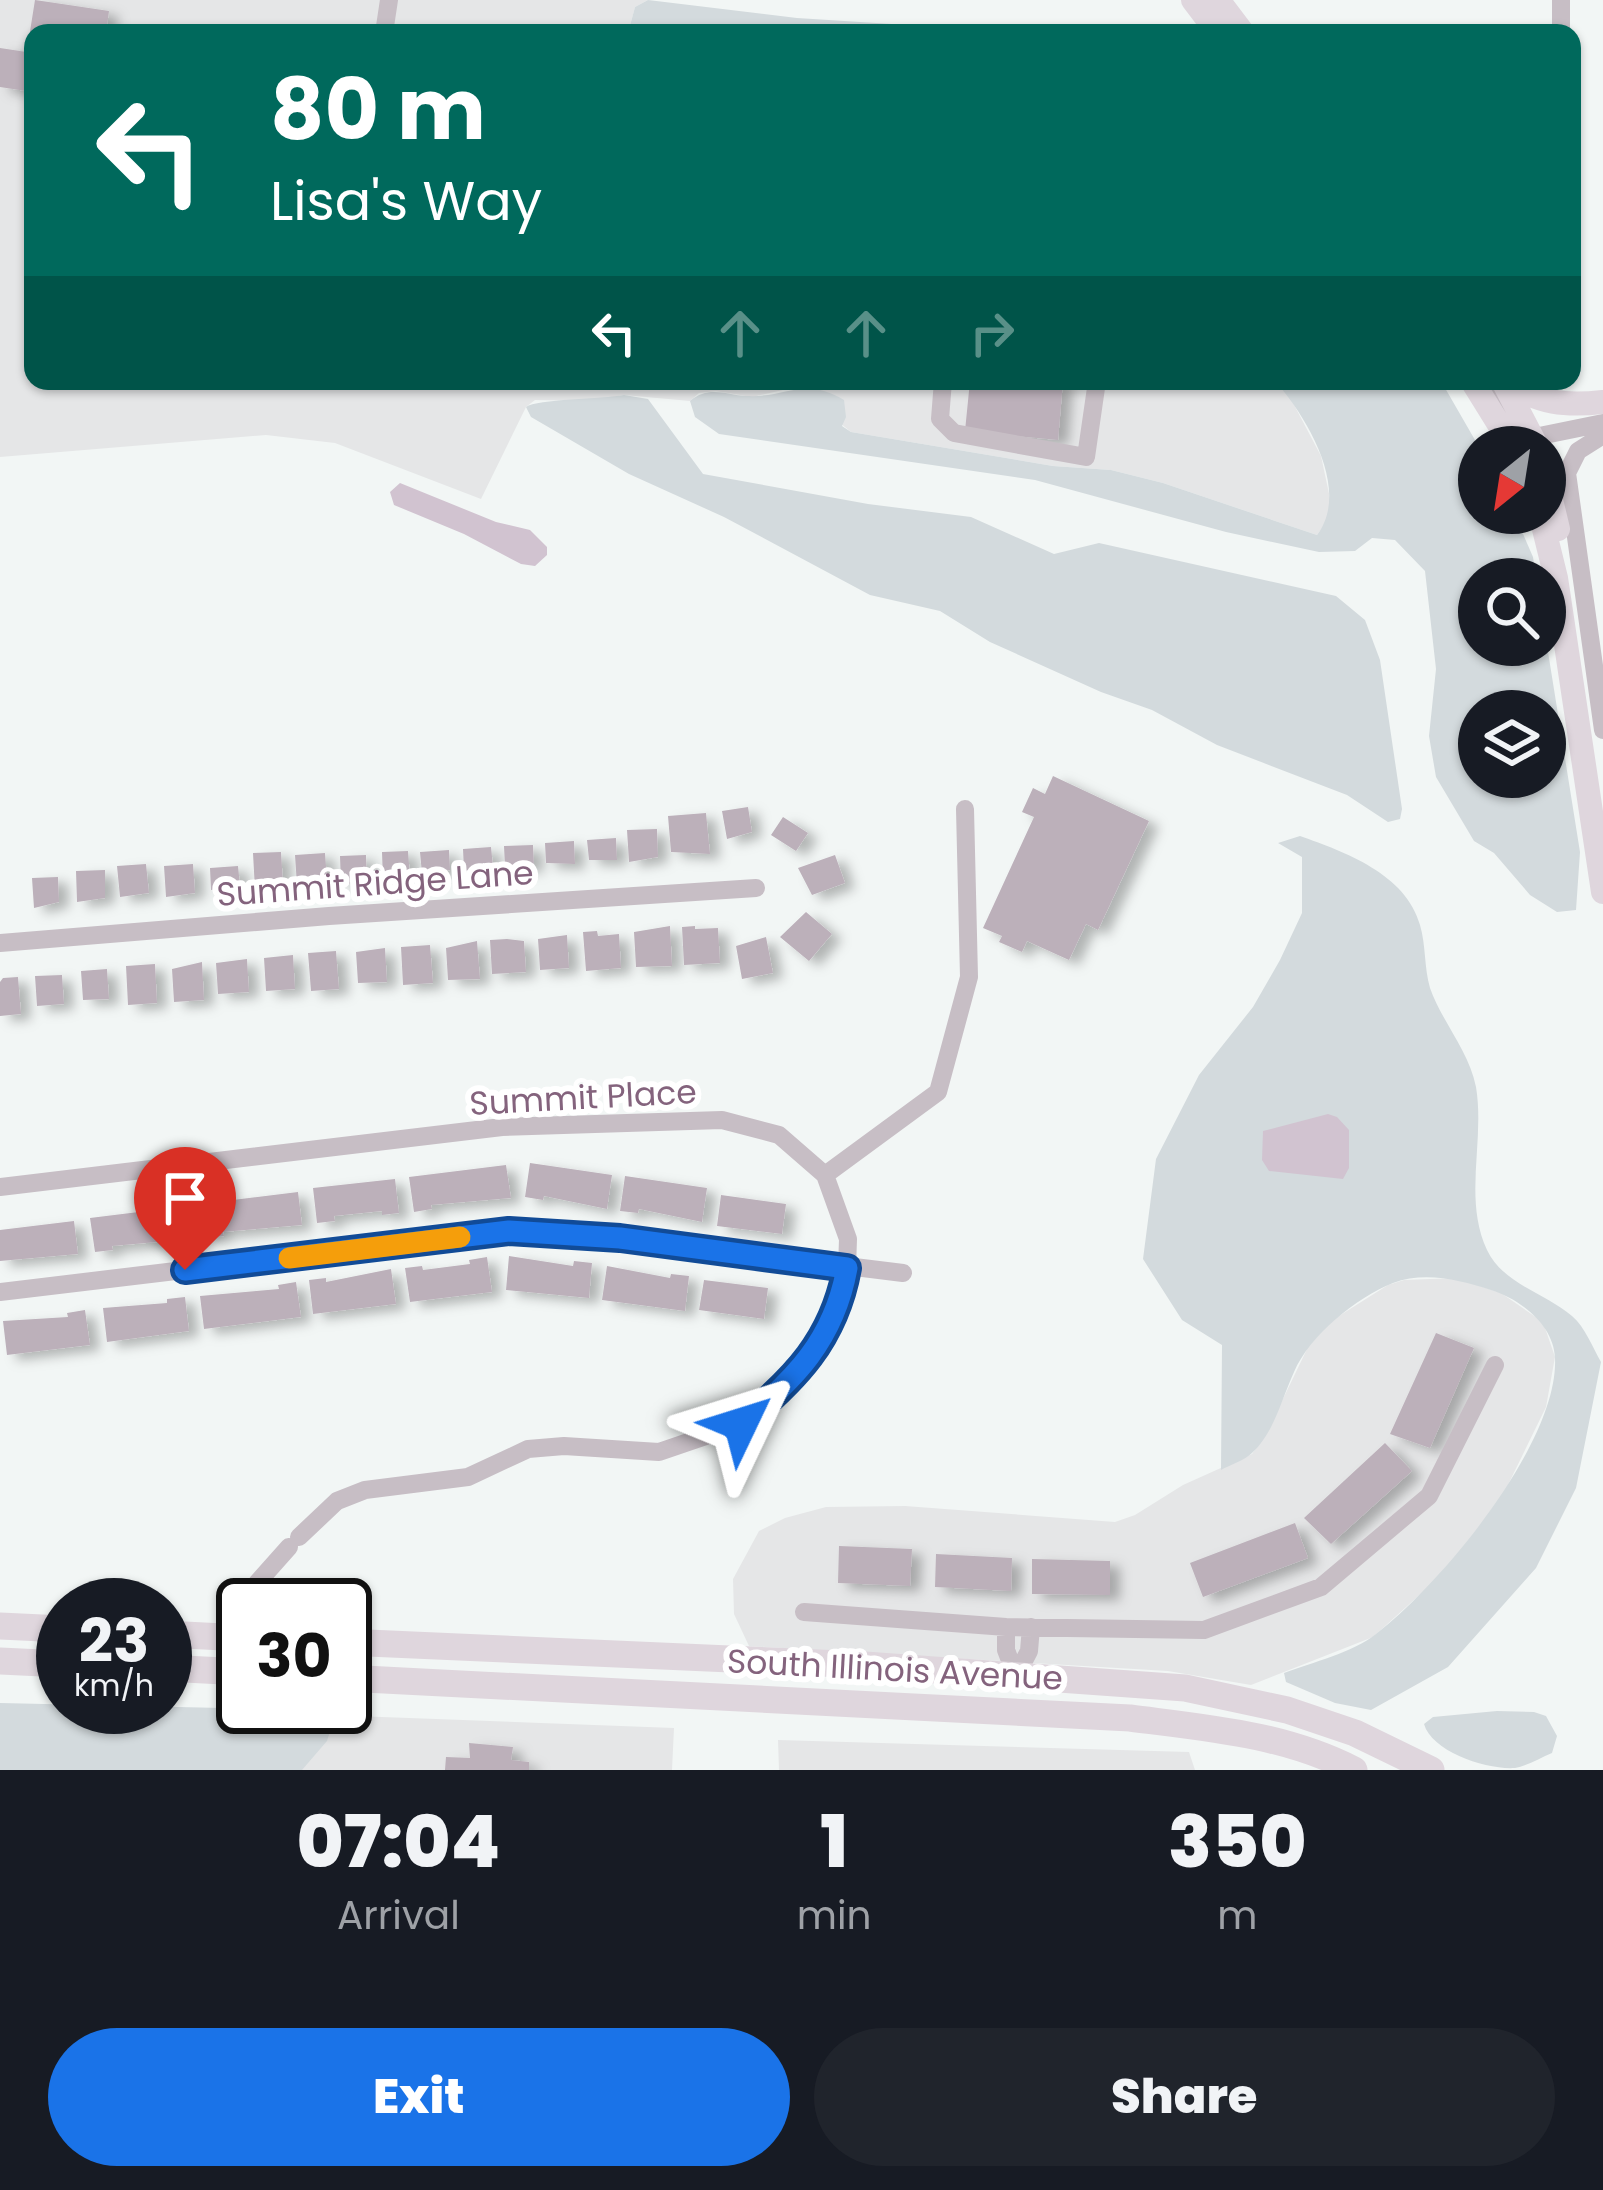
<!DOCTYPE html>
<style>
:root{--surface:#171b24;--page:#20242c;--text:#f1f3f6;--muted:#9ea1a6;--accent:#1a73e8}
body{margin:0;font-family:Poppins,sans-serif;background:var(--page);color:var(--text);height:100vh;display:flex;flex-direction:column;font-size:45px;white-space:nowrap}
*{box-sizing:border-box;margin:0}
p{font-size:39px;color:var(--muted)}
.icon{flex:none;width:66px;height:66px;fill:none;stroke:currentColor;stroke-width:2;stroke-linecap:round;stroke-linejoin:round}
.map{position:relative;height:1770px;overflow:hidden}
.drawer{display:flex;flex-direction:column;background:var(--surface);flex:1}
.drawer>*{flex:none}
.guide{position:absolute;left:24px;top:24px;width:1557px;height:366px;border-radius:24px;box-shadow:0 3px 9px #0004;background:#00695c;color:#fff;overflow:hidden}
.needle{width:78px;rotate:210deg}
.tools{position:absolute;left:1458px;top:426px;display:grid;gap:24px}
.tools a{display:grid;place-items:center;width:108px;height:108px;border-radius:50%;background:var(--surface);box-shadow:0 3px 9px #0004;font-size:60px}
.speed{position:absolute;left:36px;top:1578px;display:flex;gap:24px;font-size:60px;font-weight:700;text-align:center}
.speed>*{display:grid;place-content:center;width:156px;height:156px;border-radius:50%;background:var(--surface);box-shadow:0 3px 9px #0004;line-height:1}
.speed small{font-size:30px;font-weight:400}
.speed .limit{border:6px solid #111;border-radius:18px;background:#fff;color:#111}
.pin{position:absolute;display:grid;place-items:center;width:102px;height:102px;color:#fff;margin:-123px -51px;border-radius:50% 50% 50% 0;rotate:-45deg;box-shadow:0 0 12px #0007}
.pin .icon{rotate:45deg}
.me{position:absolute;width:132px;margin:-66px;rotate:49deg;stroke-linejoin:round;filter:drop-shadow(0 0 9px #0008)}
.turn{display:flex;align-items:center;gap:42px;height:252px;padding:0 48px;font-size:54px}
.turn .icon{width:156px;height:156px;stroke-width:2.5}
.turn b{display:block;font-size:84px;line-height:102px}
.lanes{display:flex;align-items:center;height:114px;padding:0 48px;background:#0003;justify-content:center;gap:60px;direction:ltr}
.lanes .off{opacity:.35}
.eta{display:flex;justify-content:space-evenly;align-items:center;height:204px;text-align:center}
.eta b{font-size:72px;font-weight:800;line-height:84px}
.action{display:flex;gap:24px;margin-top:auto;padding:24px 48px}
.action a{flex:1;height:138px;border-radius:72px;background:var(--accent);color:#fff;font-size:48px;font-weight:800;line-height:138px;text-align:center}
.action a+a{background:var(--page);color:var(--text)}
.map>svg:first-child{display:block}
</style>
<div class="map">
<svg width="1603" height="1770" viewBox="0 0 1603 1770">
<defs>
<filter id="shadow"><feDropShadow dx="10" dy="5.5" stdDeviation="6" flood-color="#0004"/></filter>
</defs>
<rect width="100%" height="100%" fill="#f2f6f5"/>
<path fill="#e5e6e7" d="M0 0H648L635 7 628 33H33V381H1275L1291 399 1321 456 1331 503 1327 521 1317 535 1163 483 1111 470 1053 466 851 432 796 387 752 397 716 391 699 393 690 401 624 395 592 401 535 400 526 407 481 499 335 443 266 435 0 457Z
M1456 1278 1501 1293 1543 1322 1555 1357 1546 1407 1504 1493 1447 1570 1373 1637 1251 1685 1168 1671 749 1646 734 1614 733 1579 759 1531 785 1518 826 1507 905 1506 1115 1522 1135 1515 1183 1485 1252 1454 1266 1434 1308 1347 1331 1321 1388 1285 1404 1280Z
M328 1715 674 1728 672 1770H276Z
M778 1740 1189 1752 1195 1770H779Z"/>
<path fill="#d3dadd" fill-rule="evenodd" d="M648 0 797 18 1035 33H628L635 7Z
M1275 381H1441L1479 447V513H1514L1533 557 1536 579H1479V645H1545V633L1580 852 1576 910 1557 912 1530 895 1494 853 1474 841 1436 777 1429 736 1436 669 1425 571 1395 540 1372 538 1355 551 1319 552 1226 532 1035 480 719 434 695 417 690 401C709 385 725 395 747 396 785 398 805 376 844 400L846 417 842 426 851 432 1053 466 1111 470 1163 483 1317 535C1351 490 1307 417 1275 381ZM1545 711V777H1479V711Z
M624 395 648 399 703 474 868 504 971 517 1054 554 1099 543 1336 596 1365 620 1380 660 1402 809 1400 819 1388 822 1347 795 1217 745 1152 710 1101 692 990 642 940 611 870 595 724 517 629 474 531 417 526 407C537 399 603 399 624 395Z
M1300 836C1345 852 1406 874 1420 925 1426 945 1424 968 1430 988 1442 1022 1469 1051 1476 1087 1485 1142 1463 1198 1487 1250 1503 1284 1545 1293 1572 1316 1585 1327 1593 1348 1601 1362L1576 1488 1536 1568 1448 1667 1371 1710 1335 1703 1286 1682 1284 1673C1313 1662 1352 1653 1376 1634 1440 1585 1559 1443 1555 1358 1554 1325 1520 1299 1491 1290 1460 1280 1425 1271 1393 1283 1356 1298 1310 1335 1294 1372 1282 1398 1274 1433 1252 1453 1245 1460 1230 1465 1221 1470L1222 1345 1182 1320 1143 1259 1156 1159 1199 1075 1253 1007 1280 960 1302 913V857L1278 843Z
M0 1703 310 1710 323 1714 332 1725 327 1741 302 1770H0Z
M1497 1711 1534 1712 1546 1716 1557 1736 1552 1753C1540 1758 1527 1766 1515 1768 1487 1770 1432 1752 1424 1724L1433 1717Z"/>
<path fill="#d1c3d0" d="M400 483 496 522 530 530 547 547V555L535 566 521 564 464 534 394 505 390 492Z
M1328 1114 1337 1117 1349 1130V1168L1343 1179 1269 1171 1262 1160 1263 1131Z"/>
<path fill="#bcb0ba" filter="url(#shadow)" d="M35 0 109 11 106 33H33V45L28 44Z
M0 48 33 53V92L0 87Z
M970 381H1063L1058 440 965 431Z
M1053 776 1149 821 1098 930 1086 924 1069 960 1027 941 1022 952 999 942 1002 936 983 928 1034 817 1022 812 1033 788 1045 794Z
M748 807 752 832 727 839 722 811Z
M706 813 710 854 671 852 668 816Z
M783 817 808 833 796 851 771 835Z
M657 829 658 857 629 862 627 830Z
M616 838 617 860H589L587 840Z
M574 841 575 864 546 863 545 843Z
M533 845 534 867H505L504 846Z
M491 847 493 867 464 871 463 849Z
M449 850 450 870 422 874 420 852Z
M408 851 410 877 383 881 382 852Z
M281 852 283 884 255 890 253 853Z
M325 853 327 880 297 886 295 855Z
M366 855 367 881 341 885 340 856Z
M835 855 845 883 812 895 798 868Z
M146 864 149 893 120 897 117 866Z
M193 864 195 893 166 897 164 866Z
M238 866 240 886 211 890 210 868Z
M105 870V898L77 902 76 871Z
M58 877 59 902 34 908 32 878Z
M806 912 832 934 809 961 780 937Z
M670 926 672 966 636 967 634 932Z
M695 926V929L718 928 720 963 684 965 682 927Z
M597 931 598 936 619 934 621 968 586 971 583 932Z
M567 935 569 968 540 970 538 939Z
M766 937 773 973 742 979 736 946Z
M507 939 524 941 526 972 492 974 490 940Z
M477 941 480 979 448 980 446 948Z
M430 945 433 983 403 985 401 947Z
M385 948 387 982 358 983 356 952Z
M336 951 339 989 311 991 308 953Z
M293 955 295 989 266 991 264 958Z
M247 959 249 992 218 994 216 963Z
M202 962 204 1000 174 1002 172 969Z
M155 964 157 1003 128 1005 126 966Z
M107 969 109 999 83 1000 81 971Z
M62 975 64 1004 37 1006 35 976Z
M18 977 21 1014 0 1016V982L3 978Z
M530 1163 612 1175 607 1209 544 1196 543 1200 525 1197Z
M506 1165 511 1198 431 1205 432 1209 414 1212 409 1177Z
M625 1176 707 1188 702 1222 639 1209 638 1213 620 1211Z
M395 1179 399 1213 382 1215V1211L334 1216 335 1221 317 1223 313 1188Z
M298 1192 302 1225 223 1232 224 1236 206 1238 201 1204Z
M721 1195 786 1204 782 1234 717 1226Z
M187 1206 191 1239 112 1246 113 1250 95 1252 90 1218Z
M74 1221 78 1254 0 1261V1230Z
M509 1256 573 1266 574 1261 592 1263 589 1298 506 1290Z
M487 1257 492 1292 410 1302 405 1268 422 1266 423 1270 470 1264 469 1260Z
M607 1266 670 1278 671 1274 689 1276 685 1311 602 1300Z
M391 1269 396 1304 313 1314 309 1280 326 1278V1282Z
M704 1280 768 1288 764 1319 699 1310Z
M296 1282 301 1317 204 1329 200 1296 279 1289 278 1285Z
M185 1297 189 1331 107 1342 103 1308 167 1303V1299Z
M85 1310 90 1345 7 1355 3 1321 68 1317 67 1313Z
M1436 1333 1474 1348 1430 1448 1390 1434Z
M1385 1443 1412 1471 1331 1544 1304 1518Z
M1295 1523 1308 1558 1203 1597 1190 1563Z
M839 1546 912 1549 910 1586 838 1583Z
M936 1554 1012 1558 1011 1591 935 1587Z
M1032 1559 1110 1561V1595L1032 1594Z
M469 1743 513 1747 511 1760 529 1762V1770H445L446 1757 470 1758Z"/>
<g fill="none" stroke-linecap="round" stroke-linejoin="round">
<path stroke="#c7bec5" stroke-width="18" d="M1561 0V33
M384 33 389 0
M943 381 940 419 954 433 1086 457 1097 381
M1487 381 1511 417
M1603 435 1578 451 1567 473 1603 730
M1525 439 1603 423
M0 943 329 916 756 888
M825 1175 938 1092 969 977 965 809
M0 1187 502 1127 722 1120 779 1135 825 1175 848 1239 847 1268 836 1315 821 1342 784 1388 741 1424 659 1452 564 1446 528 1449 468 1477 365 1490 337 1501 299 1537
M0 1292 509 1231 620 1238 903 1273
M246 1605 257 1583 289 1547
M804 1612 1006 1627 1204 1630 1321 1587 1429 1496 1495 1365
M1006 1627V1650L1016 1676
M242 1672 243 1618
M1016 1676 1029 1651 1031 1627"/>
<path stroke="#dfd6dd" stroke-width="24" d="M1193 0 1218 33
M1218 0 1243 33
M1472 381 1513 447
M1508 381C1537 404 1567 406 1603 402
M1505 385 1537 447
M1545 475 1558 529
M1540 513 1556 578 1603 892"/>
<path stroke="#dfd6dd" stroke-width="27" d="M0 1626 63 1629
M165 1634 243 1638
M345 1642 865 1665 1185 1688 1287 1710 1355 1733 1431 1770
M0 1661 63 1664
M165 1668 243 1672
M345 1678 1130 1718C1207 1728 1284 1734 1354 1770"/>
</g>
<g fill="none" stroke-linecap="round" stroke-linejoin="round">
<g stroke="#114b97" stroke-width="30">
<path id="route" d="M185 1270 509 1231 620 1238 847 1268C834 1340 795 1379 741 1424"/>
</g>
<use href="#route" stroke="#1a73e8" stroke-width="21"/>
<path stroke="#f59e0b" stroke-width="21" d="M289 1258 460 1237"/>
</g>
<g text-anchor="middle" stroke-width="12" stroke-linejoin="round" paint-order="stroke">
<g font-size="33" fill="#84637d" stroke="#fff">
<text transform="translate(375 883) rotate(-4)" y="12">Summit Ridge Lane</text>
<text transform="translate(583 1097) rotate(-3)" y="12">Summit Place</text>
<text transform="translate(895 1669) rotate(3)" y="12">South Illinois Avenue</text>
</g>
</g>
</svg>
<div class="tools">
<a><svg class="needle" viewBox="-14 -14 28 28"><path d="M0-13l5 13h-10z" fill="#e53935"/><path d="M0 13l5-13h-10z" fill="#9ea1a6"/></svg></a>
<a><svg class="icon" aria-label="search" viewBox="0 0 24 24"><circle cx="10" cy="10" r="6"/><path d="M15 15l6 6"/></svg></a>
<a><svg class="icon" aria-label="layers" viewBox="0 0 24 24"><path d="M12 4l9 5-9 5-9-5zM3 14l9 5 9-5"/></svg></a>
</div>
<div class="speed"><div>23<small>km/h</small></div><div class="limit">30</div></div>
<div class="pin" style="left:185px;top:1270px;background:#d93025"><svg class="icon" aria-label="arrive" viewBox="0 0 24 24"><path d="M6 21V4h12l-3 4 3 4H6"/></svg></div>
<svg class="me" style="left:741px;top:1424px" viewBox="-20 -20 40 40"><path d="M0-17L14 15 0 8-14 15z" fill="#1a73e8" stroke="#fff" stroke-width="4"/></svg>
<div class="guide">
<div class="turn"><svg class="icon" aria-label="left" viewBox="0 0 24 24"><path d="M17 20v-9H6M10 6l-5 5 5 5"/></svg><div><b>80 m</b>Lisa's Way</div></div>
<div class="lanes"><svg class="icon" aria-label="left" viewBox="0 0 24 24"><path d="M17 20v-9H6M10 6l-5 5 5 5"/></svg><svg class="icon off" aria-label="ahead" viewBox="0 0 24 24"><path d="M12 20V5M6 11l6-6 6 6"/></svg><svg class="icon off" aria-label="ahead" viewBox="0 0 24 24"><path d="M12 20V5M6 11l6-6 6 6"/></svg><svg class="icon off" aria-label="right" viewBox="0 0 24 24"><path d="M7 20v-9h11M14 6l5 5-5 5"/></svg></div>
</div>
</div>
<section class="drawer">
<div class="eta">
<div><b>07:04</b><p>Arrival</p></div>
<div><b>1</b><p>min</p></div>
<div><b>350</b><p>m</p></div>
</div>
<div class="action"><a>Exit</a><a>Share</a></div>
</section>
